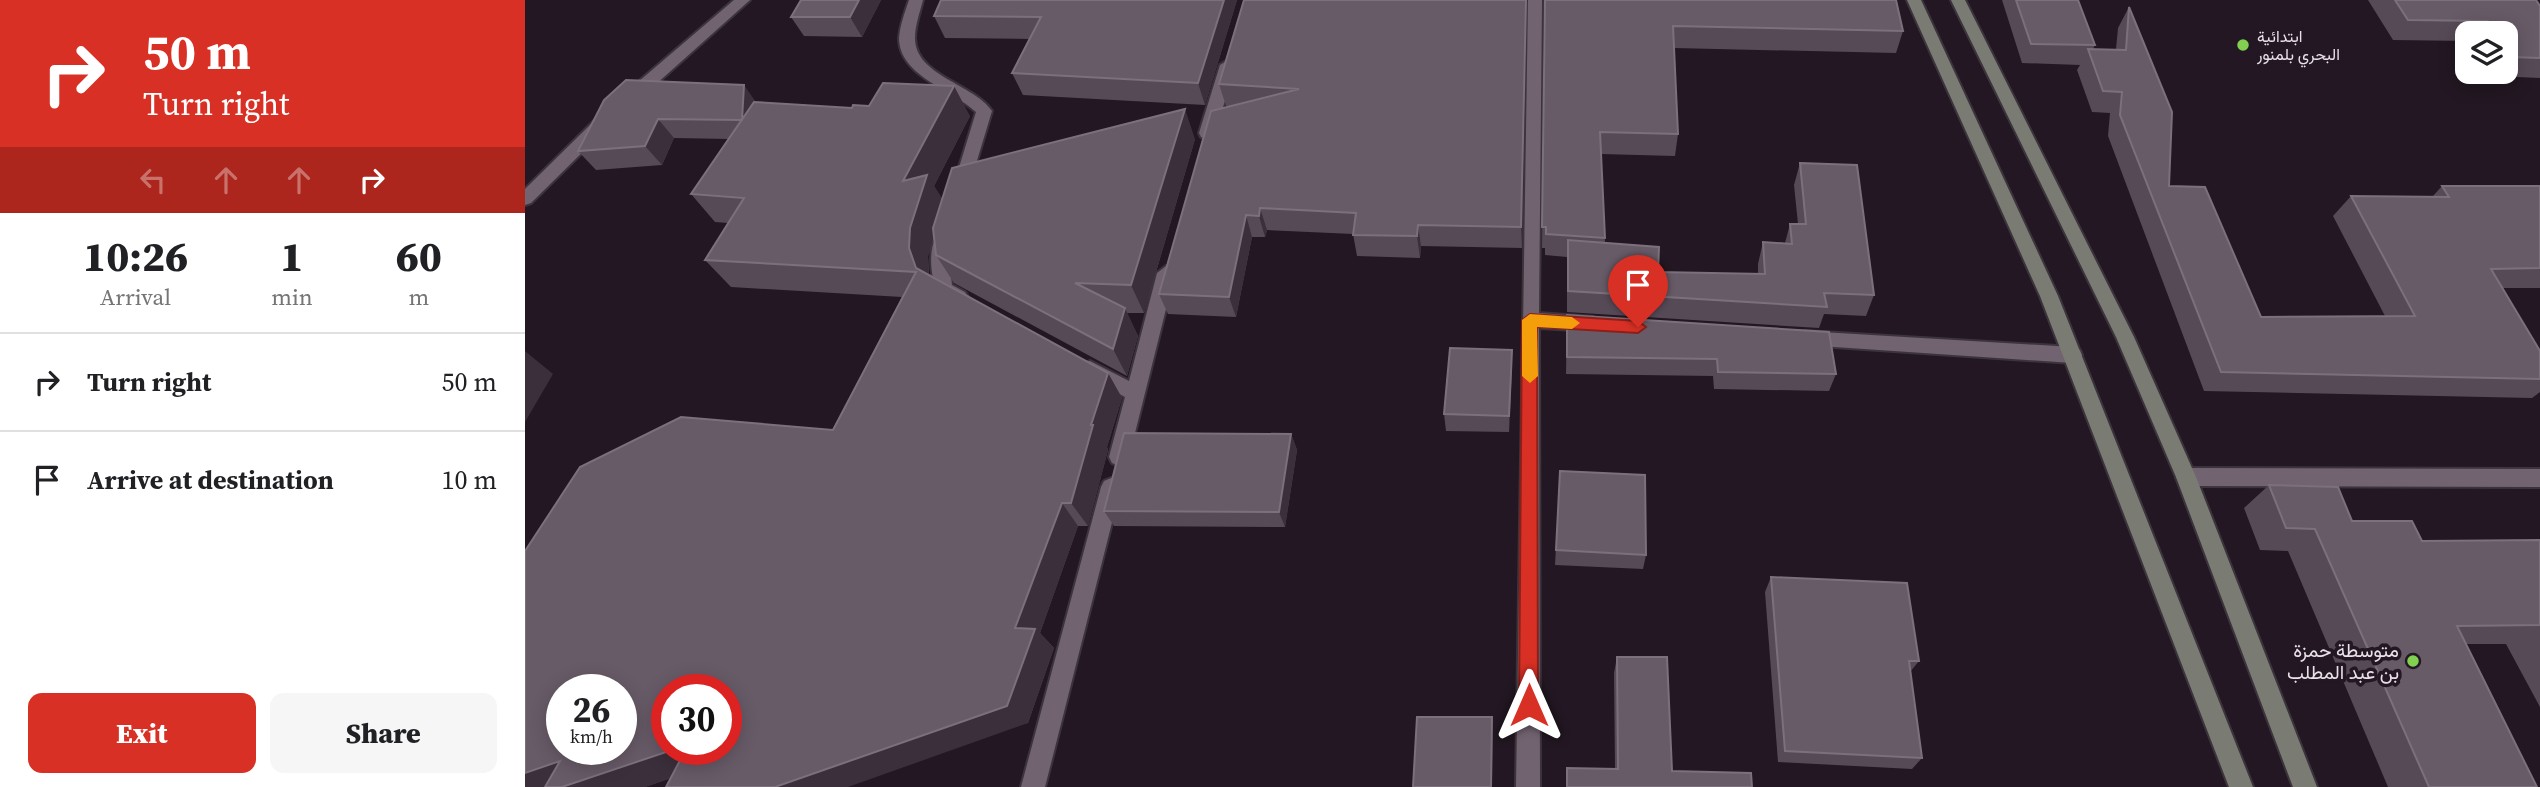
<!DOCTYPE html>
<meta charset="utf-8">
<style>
:root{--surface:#fff;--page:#f6f6f6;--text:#202124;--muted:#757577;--line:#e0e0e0;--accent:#d93025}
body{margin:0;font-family:"Source Serif 4",Vazirmatn,serif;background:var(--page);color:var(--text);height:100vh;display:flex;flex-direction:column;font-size:26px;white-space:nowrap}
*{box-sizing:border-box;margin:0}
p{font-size:23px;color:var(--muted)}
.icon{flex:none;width:38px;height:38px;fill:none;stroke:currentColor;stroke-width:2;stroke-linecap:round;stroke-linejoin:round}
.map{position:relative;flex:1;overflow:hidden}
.details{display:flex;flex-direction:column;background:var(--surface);width:525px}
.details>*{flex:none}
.top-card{background:#d93025;color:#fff;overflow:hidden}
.controls{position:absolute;left:1930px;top:21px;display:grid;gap:14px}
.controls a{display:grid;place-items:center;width:63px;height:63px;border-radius:14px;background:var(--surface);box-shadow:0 4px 18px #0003;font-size:35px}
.speed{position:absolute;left:21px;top:674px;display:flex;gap:14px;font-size:35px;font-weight:700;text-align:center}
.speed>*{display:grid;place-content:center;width:91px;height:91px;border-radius:50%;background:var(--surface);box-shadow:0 4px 18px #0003;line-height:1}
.speed small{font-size:18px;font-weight:400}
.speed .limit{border:10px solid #d22;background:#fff;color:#111}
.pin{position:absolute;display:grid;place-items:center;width:60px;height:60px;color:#fff;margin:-72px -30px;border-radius:50% 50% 50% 0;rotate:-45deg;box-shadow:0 0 7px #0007}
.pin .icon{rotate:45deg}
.me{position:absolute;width:77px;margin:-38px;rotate:0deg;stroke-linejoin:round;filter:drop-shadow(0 0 5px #0008)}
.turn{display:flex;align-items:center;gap:24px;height:147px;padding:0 28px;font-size:32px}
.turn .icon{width:91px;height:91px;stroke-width:2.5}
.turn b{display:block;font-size:49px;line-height:60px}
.lanes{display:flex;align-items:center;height:66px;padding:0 28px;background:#0003;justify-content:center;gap:35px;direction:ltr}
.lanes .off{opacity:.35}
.eta{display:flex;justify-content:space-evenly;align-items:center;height:119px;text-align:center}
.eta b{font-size:42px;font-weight:800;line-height:49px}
.primary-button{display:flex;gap:14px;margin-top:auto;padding:14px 28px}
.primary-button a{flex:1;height:80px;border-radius:14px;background:var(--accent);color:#fff;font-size:28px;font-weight:800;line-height:80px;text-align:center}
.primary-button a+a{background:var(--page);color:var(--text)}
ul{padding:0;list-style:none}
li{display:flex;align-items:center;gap:21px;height:98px;padding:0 28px;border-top:2px solid var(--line)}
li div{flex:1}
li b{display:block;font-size:26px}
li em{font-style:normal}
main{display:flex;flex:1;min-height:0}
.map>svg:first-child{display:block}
</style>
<main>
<section class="details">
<div class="top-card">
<div class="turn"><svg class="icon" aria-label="right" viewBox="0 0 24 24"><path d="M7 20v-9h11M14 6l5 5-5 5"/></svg><div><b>50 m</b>Turn right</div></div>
<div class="lanes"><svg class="icon off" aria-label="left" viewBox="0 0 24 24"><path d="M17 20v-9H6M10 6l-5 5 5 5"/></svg><svg class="icon off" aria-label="ahead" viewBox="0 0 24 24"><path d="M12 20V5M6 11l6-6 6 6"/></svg><svg class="icon off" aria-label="ahead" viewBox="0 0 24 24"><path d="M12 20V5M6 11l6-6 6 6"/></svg><svg class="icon" aria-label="right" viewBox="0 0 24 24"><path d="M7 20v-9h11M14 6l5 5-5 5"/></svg></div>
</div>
<div class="eta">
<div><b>10:26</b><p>Arrival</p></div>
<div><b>1</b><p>min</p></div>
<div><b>60</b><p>m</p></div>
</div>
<ul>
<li><svg class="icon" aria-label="right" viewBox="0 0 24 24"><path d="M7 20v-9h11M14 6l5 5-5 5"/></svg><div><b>Turn right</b></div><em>50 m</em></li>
<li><svg class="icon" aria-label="arrive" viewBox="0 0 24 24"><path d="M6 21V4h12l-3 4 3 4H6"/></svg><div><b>Arrive at destination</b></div><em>10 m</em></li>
</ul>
<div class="primary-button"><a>Exit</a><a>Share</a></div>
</section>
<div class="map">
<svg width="2015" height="787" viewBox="0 0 2015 787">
<rect width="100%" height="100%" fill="#221722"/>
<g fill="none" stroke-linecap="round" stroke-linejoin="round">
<g stroke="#3c343c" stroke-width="4">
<path id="minor" d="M384 0H398C395 12 390 25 390 38 390 76 449 84 467 111L444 187 436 193 428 187 451 112C428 90 374 76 374 38 375 25 380 12 384 0Z
M1003 0H1017L1014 313 1068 317 1077 324 1068 331 1014 328 1015 787H991Z
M703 60 711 65 690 133 682 139 676 137 674 133 695 65Z
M421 229 430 236 424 256 427 285 440 292 443 297 434 304 413 294C405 278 400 236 421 229Z
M641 266 650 273 604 457 601 463 594 466 587 463 584 457 600 397 558 374 556 369 558 364 565 361 604 381 632 273Z
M1280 331 1548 347 1555 350 1557 355 1555 360 1548 363 1280 345 1273 343 1271 338 1273 333Z
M1661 468 2015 469V487L1661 486 1654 483 1651 477 1654 471Z
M586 478 593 481 596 487 520 787H496L576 487 579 481Z"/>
</g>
<g stroke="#3c343c" stroke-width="4">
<path id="tertiary" d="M209 0H225L111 102H99V94Z
M75 119 83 125 81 129 6 203 0 205V189L69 121Z"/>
</g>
<g stroke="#3c343c" stroke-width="4">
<path id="secondary" d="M1382 0H1396L1533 296 1728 787H1704L1515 296Z
M1426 0H1440L1609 337 1671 477 1792 787H1768L1651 477 1591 337Z"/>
</g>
<use href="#minor" fill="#726371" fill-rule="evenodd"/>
<use href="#tertiary" fill="#726371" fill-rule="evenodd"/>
<use href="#secondary" fill="#7a7c73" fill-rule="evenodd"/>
</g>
<path fill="#574a57" d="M276 0H356L337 37 279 36 266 17Z
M416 0H712L680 105 498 95 487 73 504 39 420 38 409 16Z
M1001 0 997 248 896 246 895 258 832 256 828 234 742 230 740 237H727L711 317 643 314 634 294 703 106H701L694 84Z
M1020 0 1378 31 1371 53 1149 48 1153 134 1150 156 1076 154 1080 243 1133 272 1233 274V264L1238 242 1260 243 1265 224H1273L1269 185 1275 163 1349 295 1341 316 1299 314 1294 328 1042 312V257L1020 255V248H1017Z
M1477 0H1553L1570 45 1568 49H1591L1593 28 1604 7 1644 186 1736 317 1860 316 1808 216 1826 196H1908L1917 186H2015V288H1978L2015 351V392L2007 398 1679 391 1583 136 1585 113 1567 112 1552 70 1555 65 1497 63Z
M1843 0H2011L2015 6V78L1969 76 1966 72H1981V33H1942V41L1868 40Z
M79 100 232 102 445 116 409 186 417 199 670 139 619 313H602L613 336 602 376 429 283 411 255 409 238 403 256 404 274 583 373 597 398 582 447 583 450 563 526H553L515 633 529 648 503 723 146 778 120 787 377 297 206 287 180 260 203 223 190 222 166 194 204 139 149 138 137 165 71 170 53 151Z
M1042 315 1311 374 1304 391 1189 389 1188 376 1041 374Z
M987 350V367L984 432 921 431 919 414Z
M766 434 772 450 760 527 589 526 579 511Z
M1035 471 1121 555 1118 569 1030 565Z
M1744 485 1827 521 1897 541 2015 540V707L1981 644H1941L2012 787H1863L1763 551 1735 550 1719 508Z
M1246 577 1394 661 1385 672 1397 758 1387 769 1253 762 1240 592Z
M1092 657 1147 771 1227 787H1041L1042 768 1090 769 1089 673Z"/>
<path fill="#3b2f3b" d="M334 0H356L337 37 325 17Z
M699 0H712L680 105 673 83Z
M1001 0 997 248 996 227Z
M219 85 233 105 217 120Z
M429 86 445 116 409 186 420 203 403 256 404 276 391 268 384 248 378 181Z
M660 109 670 139 619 313 606 285Z
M133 119 149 138 137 165 120 146Z
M735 208 742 230 740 237 734 216Z
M721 215 727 237 711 317 704 297Z
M893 225 896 246 895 258 892 236Z
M600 308 613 336 602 376 588 349Z
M987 350V367L984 432V416Z
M0 351 28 374 0 422Z
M583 373 597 398 582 447 583 450 563 526 546 503 566 425Z
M766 434 772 450 760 527 754 512Z
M537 503 553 526 515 633 529 648 503 723 323 787H250L490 628Z
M967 717 968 728 967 787H966Z
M150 749H172L197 761 120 787H0V773L35 761Z"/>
<path fill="#675b67" stroke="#7b707b" stroke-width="2" fill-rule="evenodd" d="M276 0H334L325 17H266Z
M416 0H699L673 83 487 73 516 17 409 16Z
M719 0H1001L996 227 893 225 892 236 828 235 831 213 735 208 734 216 721 215 704 297 634 294 686 111 774 89 694 84Z
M1020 0H1371L1378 31 1148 26 1153 134 1075 132 1080 238 1021 234V227H1017Z
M1491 0H1553L1570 45 1506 44Z
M1870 0H2011L2015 6V58L1986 57 1981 49V33H1971L1963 21 1883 20Z
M1604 7 1647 112 1644 186 1680 187 1736 317 1890 316 1826 196 1924 197 1917 186H2015V268L1966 269 2015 351V379L1696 372 1595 115 1597 92 1578 91 1563 49 1601 50Z
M101 80 219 85 217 120 133 119 120 146 53 151 79 100Z
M358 83 429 86 378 181 402 175 385 228 384 248 391 268 583 373 566 425H568L546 503H537L490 628 510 629 482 706 250 787H141L161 749H201V690H142V749H150L37 787H20L35 761 0 773V551L55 467 156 417 308 430 391 272 180 260 219 198 166 194 229 102 327 108 328 105 344 106ZM37 690H96V749H37Z
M660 109 606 285 550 283 600 308 588 349 411 255 408 228 427 168Z
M1275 163 1332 165 1349 295 1299 293 1302 307 1043 291V240L1134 247 1133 272 1240 274 1238 242 1267 244 1265 224H1281Z
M1042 315 1304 332 1311 374 1193 372 1192 359 1042 357Z
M925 348 987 350 984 416 919 414Z
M599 433 766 434 754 512 579 511Z
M1035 471 1120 475 1121 555 1031 550Z
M1744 485 1813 487 1827 521H1887L1897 541 2015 540V625L1932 626 2012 787H1904L1790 529 1761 528Z
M1246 577 1382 583 1394 661H1384L1397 758 1260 751Z
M1092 657H1142L1147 771 1226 773 1227 787H1042V768L1093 769Z
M892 717H967L966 787H888Z"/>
<path fill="#d93025" stroke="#8d1f18" stroke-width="2" d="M1005 314 1113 321 1121 327 1113 333 1012 327 1013 705 1010 711 1004 714 997 711 994 705 997 320Z"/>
<path fill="#f59e0b" d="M1005 314 1047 317 1055 323 1047 329 1012 327 1013 376 1005 383 997 376V320Z"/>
<g fill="#81d050" stroke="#221722" stroke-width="2.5">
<circle cx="1718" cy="45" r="7"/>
<circle cx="1888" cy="661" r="7"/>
</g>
<g text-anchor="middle" stroke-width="7" stroke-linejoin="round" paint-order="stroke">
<g font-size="16" fill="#e9e1e9" stroke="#221722" text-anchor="start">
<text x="1732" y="42">ابتدائية<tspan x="1732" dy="18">البحري بلمنور</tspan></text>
</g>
<g font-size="19" fill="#e9e1e9" stroke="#221722" text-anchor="end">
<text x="1874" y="657">متوسطة حمزة<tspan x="1874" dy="22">بن عبد المطلب</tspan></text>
</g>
</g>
</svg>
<div class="controls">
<a><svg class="icon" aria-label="layers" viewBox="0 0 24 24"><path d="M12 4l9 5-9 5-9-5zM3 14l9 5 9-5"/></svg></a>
</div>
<div class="speed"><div>26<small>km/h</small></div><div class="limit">30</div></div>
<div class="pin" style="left:1113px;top:327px;background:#d93025"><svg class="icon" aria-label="arrive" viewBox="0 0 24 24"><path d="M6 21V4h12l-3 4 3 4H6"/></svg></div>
<svg class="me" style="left:1004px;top:705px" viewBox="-20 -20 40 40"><path d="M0-17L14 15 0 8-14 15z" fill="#d93025" stroke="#fff" stroke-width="4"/></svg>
</div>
</main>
